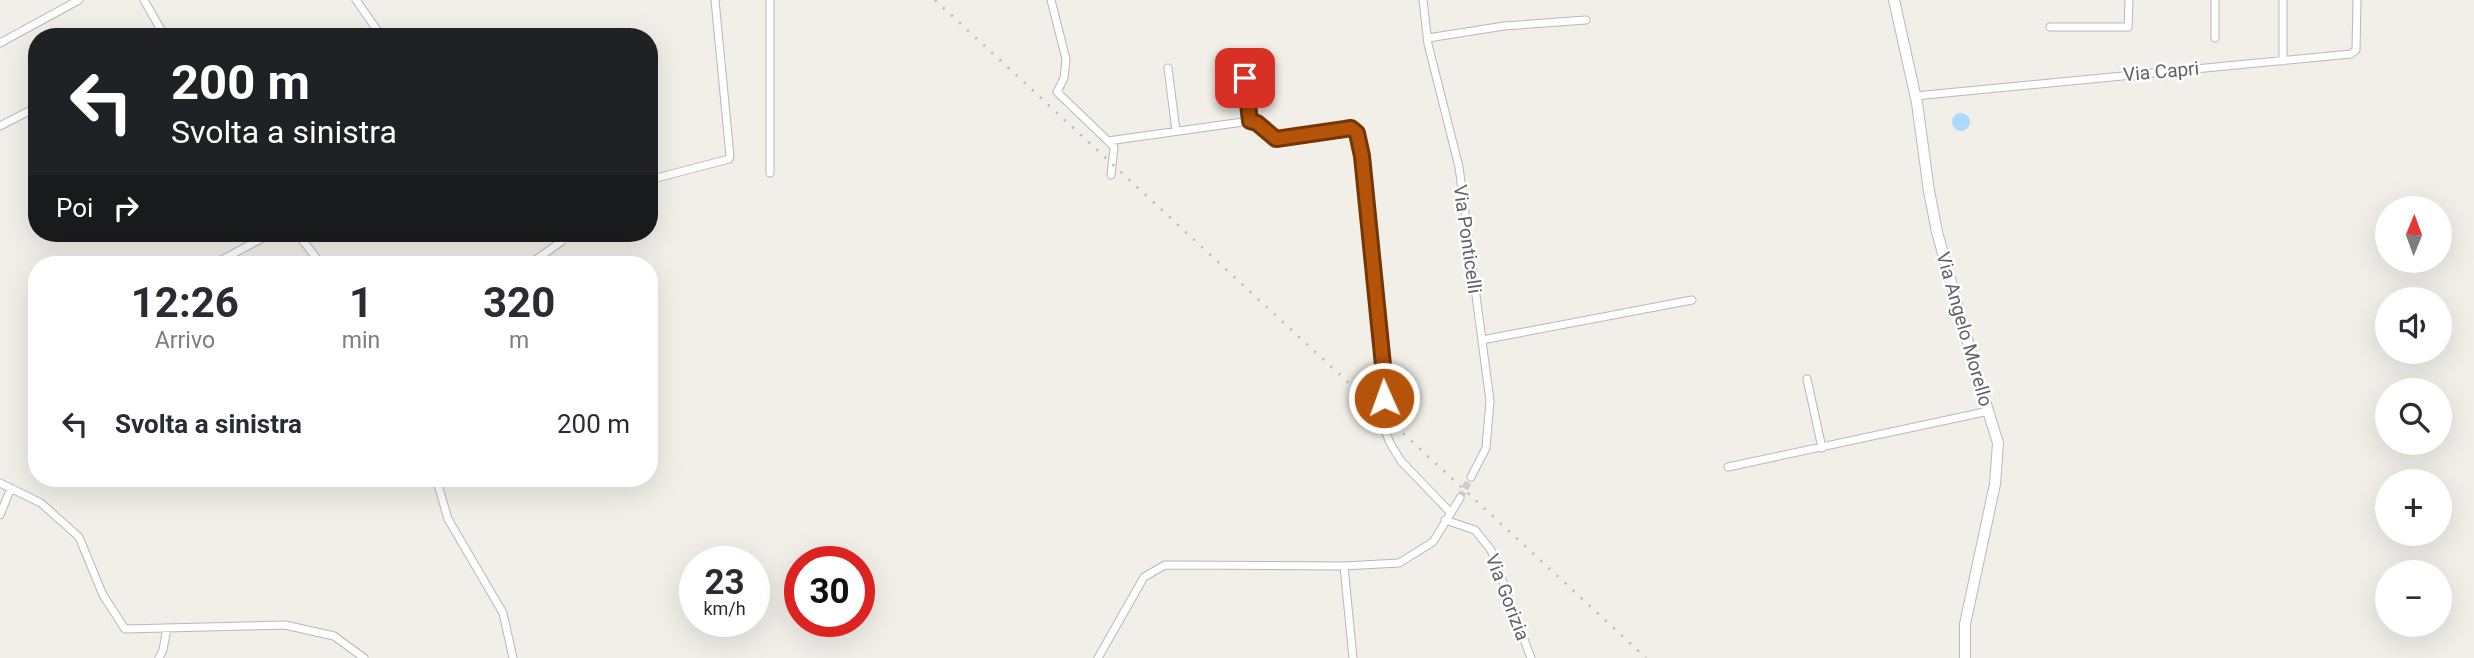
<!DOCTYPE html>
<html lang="it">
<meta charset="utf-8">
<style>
:root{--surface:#fff;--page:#f7f7f7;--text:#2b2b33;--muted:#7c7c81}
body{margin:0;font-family:Roboto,sans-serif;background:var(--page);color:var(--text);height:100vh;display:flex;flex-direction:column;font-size:26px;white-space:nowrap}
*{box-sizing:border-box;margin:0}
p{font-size:23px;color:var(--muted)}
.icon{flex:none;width:38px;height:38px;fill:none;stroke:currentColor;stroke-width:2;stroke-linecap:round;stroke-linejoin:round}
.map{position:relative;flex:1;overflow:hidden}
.drawer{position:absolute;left:28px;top:256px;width:630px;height:231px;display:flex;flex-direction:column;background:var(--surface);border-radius:28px;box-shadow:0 7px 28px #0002}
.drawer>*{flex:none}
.guide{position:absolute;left:28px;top:28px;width:630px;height:214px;border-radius:28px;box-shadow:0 7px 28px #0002;background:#202124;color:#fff;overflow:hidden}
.needle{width:46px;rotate:1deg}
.fabs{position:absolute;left:2375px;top:196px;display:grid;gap:14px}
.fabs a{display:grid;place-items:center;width:77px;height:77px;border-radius:50%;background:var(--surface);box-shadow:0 7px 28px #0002;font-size:35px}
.speed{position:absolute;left:679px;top:546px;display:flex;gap:14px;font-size:35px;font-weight:700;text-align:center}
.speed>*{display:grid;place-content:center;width:91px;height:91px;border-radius:50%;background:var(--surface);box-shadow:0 7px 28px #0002;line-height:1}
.speed small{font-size:18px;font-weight:400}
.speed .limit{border:10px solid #d22;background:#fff;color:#111}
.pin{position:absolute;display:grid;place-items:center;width:60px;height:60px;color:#fff;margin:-30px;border-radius:14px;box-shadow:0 4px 10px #0006}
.me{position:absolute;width:77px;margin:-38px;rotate:358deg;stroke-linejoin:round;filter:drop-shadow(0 0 5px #0008)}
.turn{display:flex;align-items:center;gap:24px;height:147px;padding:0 28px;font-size:32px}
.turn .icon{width:91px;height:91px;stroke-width:2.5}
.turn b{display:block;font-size:49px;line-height:60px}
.then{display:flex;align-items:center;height:66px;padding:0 28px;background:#0003;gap:14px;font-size:26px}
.eta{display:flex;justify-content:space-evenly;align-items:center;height:119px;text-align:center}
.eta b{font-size:42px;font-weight:700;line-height:49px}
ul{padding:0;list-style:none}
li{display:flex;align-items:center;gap:21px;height:98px;padding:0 28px}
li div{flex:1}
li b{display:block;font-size:26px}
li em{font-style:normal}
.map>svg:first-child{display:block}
</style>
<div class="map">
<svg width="2474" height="658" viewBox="0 0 2474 658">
<rect width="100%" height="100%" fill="#f1efe8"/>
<path fill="#aadaff" d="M1952 122a9 9 0 1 1 18 0a9 9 0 1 1-18 0Z"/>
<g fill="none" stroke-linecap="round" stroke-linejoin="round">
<path stroke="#ccccc8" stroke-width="7" stroke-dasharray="7 3.5" stroke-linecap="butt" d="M1460 498 1471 477"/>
<g stroke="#b5b8bc" stroke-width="9">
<path id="street" d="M144 0 165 37
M356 0 382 37
M1051 0 1066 59 1064 78 1057 92 1108 141 1250 121
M1423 0 1428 44 1459 167 1490 401 1486 448 1471 477
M2050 27H2128L2129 0
M1428 38 1504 26 1586 20
M2215 38V0
M0 43 79 0
M1242 56 1250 121
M2283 61V0
M1168 68 1176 131
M1915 96 2351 54 2356 50 2357 0
M1250 121C1261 124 1267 136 1278 139 1287 142 1331 130 1345 129L1351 128 1357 133 1362 156 1384 375V399L1381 420 1390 443 1401 461 1450 512
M0 126 37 107
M1108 141 1114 147 1111 175
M770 173V0
M649 180 729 159 730 156 715 0
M297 233 321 264
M214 264 272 233
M530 264 562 241
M1482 340 1692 300
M1807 379 1822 448
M1728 467 1989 411
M436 478 448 519 503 613 513 658
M0 483 41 503 79 537 103 595 125 629 285 625 334 636 364 658
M0 515 11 488
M1445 520 1475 530 1491 550 1531 658
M1344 566 1353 658
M159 658 163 650 167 628
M1098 658 1144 577 1165 565 1344 566 1399 563 1433 542 1460 498"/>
</g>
<g stroke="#b6babf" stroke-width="12">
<path id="secondary" d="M1894 0 1917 103 1929 191 1937 232 1977 375 1998 443 1995 484 1965 624V658"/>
</g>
<use href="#street" stroke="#fff" stroke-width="7"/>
<use href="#secondary" stroke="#fff" stroke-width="10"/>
<path stroke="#b6b7b8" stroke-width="2.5" stroke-dasharray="2 9" stroke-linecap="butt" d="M935 0 1646 658"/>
</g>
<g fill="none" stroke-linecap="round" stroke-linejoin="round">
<g stroke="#753606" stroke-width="18">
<path id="route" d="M1245 78 1250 121 1257 123 1276 139 1345 129 1351 128 1357 133 1362 156 1384 375V398"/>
</g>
<use href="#route" stroke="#b45309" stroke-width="12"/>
</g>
<g text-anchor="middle" stroke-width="5" stroke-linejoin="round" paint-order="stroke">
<g font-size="19" fill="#5f6368" stroke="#fff">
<text transform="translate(2161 71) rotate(-5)" y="7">Via Capri</text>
<text transform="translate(1468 239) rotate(82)" y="7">Via Ponticelli</text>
<text transform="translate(1965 329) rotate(74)" y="7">Via Angelo Morello</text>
<text transform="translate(1508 597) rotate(69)" y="7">Via Gorizia</text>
</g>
</g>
</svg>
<div class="fabs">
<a><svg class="needle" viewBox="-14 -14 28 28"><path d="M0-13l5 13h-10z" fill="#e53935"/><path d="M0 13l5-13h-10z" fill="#7c7c81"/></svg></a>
<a><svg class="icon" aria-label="sound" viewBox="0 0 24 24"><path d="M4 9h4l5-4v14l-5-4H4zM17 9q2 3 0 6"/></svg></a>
<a><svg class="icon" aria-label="search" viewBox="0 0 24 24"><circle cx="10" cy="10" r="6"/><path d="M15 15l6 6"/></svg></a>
<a>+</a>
<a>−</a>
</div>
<div class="speed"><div>23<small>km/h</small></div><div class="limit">30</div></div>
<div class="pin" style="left:1245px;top:78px;background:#d93025"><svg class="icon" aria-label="arrive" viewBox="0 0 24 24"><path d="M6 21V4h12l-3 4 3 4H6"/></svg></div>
<svg class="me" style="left:1384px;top:398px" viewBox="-20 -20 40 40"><circle r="17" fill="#b45309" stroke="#fff" stroke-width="3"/><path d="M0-11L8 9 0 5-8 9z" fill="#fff"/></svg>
<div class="guide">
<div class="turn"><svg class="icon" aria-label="left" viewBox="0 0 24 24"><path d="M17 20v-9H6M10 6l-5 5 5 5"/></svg><div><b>200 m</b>Svolta a sinistra</div></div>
<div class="then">Poi<svg class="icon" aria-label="right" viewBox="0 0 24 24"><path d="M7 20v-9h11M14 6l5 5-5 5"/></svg></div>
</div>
<section class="drawer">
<div class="eta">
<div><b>12:26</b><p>Arrivo</p></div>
<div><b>1</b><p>min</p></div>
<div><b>320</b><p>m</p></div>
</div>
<ul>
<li><svg class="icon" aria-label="left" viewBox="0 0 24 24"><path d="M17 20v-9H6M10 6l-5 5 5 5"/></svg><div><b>Svolta a sinistra</b></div><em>200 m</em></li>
</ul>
</section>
</div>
